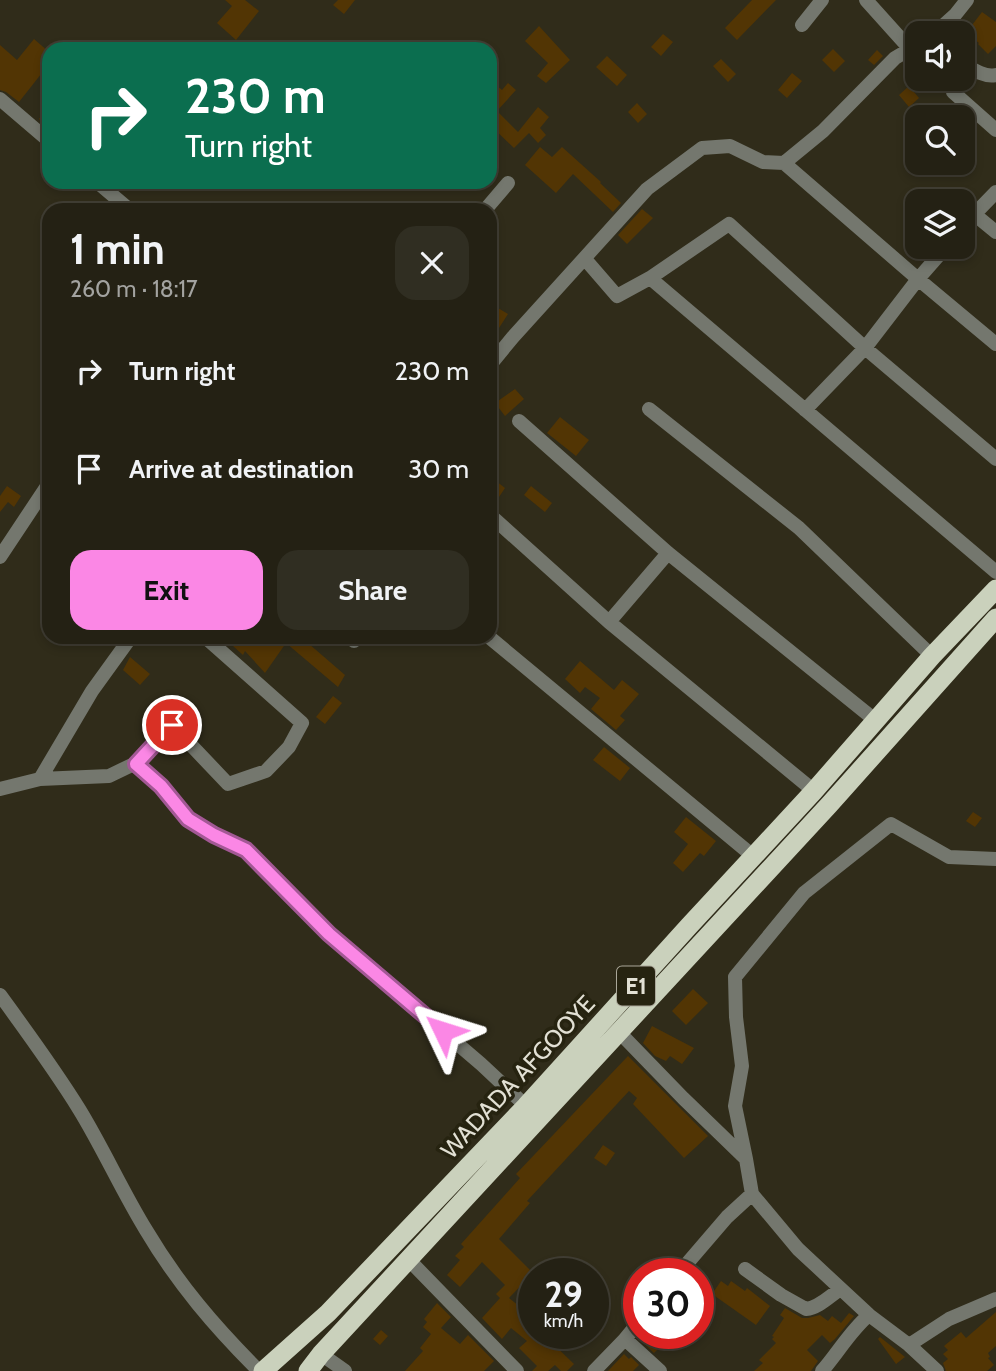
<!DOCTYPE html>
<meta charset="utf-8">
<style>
:root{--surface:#242114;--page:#302e22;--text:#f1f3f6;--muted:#a3a3a0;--line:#413e34;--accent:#fb87e5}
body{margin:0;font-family:Cabin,sans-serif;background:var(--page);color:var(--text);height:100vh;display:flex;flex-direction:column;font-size:26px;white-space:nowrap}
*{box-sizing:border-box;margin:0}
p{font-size:23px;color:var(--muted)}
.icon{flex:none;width:38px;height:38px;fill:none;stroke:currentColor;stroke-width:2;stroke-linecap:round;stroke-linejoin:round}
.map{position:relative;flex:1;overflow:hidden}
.details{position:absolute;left:42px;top:203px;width:455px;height:441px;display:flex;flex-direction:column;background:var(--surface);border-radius:21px;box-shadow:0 4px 10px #0003,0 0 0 2px var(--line)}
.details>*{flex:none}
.top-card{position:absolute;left:42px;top:42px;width:455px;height:147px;border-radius:21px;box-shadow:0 4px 10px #0003,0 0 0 2px var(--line);background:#0b6e4f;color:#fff;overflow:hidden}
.fabs{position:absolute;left:905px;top:21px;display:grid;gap:14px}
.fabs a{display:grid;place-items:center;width:70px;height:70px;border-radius:14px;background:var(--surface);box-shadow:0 4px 10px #0003,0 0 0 2px var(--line);font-size:35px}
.speed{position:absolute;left:518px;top:1258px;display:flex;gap:14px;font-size:35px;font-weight:700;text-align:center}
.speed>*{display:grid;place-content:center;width:91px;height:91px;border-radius:50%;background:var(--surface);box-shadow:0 4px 10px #0003,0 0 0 2px var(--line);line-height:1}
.speed small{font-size:18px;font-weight:400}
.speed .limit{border:10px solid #d22;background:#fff;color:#111}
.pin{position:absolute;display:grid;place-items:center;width:60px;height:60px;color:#fff;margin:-30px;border:4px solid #fff;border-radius:50%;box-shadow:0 2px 7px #0007}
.me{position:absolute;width:77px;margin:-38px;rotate:311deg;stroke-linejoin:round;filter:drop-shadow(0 0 5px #0008)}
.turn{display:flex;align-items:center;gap:24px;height:147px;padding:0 28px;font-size:32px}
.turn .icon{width:91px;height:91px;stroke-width:2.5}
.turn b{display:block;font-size:49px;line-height:60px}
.round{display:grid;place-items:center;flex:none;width:74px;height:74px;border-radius:21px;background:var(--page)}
.overview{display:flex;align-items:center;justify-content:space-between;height:119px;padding:0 28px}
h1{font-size:42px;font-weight:700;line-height:52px}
.button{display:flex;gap:14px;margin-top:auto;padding:14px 28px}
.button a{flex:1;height:80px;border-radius:21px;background:var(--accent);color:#111;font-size:28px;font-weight:700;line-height:80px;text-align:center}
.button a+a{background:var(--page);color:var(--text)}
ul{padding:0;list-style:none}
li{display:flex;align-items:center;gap:21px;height:98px;padding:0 28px}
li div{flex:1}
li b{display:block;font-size:26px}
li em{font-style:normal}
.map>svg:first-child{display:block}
</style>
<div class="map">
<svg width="996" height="1371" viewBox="0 0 996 1371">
<rect width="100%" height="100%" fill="#302c1a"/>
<path fill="#523504" d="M225 0H245L259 11 236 40 217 23 232 6Z
M338 0H355L344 14 333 5Z
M752 0H776L737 40 725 28Z
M982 12 996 22V46L988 54 978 44 979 43 966 33Z
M539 26 570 60 546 83 537 76 548 63 525 41Z
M663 34 673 42 661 56 651 47Z
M34 39 49 52V64L19 102 6 92 0 90V45L17 60Z
M833 49 845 61 834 72 822 60Z
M877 50 883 56 874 65 868 60Z
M607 56 627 75 617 86 596 67Z
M721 59 736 74 728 82 713 66Z
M792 73 802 81 787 98 778 90Z
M490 80 502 90 508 83 516 90 497 111 518 132 538 107 549 117 540 128 546 135 538 143 529 133 514 148 490 125Z
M909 86 919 98 909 107 899 95Z
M637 103 647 114 638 123 628 112Z
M49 106V128L39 119Z
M540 147 552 157 562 147 601 182 600 183 621 203 613 212 573 174 556 193 525 165Z
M642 209 653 218 627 244 618 235Z
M493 305 508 314 490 342V310Z
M515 389 524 399 505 416 495 403Z
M560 417 589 440 576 456 547 433Z
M496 481 505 488 493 506H490V489Z
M7 486 21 496 14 507 8 502 0 512V496Z
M531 486 552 503 545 512 524 495Z
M239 637H301L345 675 338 687 286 643 265 673 245 651 243 655 233 646Z
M130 657 150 674 140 685 123 670Z
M580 661 614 690 622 680 639 694 620 716 625 720 616 730 591 709 600 698 585 687 580 693 565 679Z
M333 696 342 703 325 724 316 717Z
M604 747 630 768 620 781 593 760Z
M973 812 982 818 975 827 966 821Z
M686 817 716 841 704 856 700 853 683 872 673 863 688 844 674 832Z
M693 989 708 1003 686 1025 672 1011Z
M652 1026 694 1048 682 1064 670 1056 666 1061 655 1056 643 1043Z
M628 1056 708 1136 684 1158 633 1104 637 1098 629 1091 527 1201 530 1203 499 1239 533 1273 509 1298 519 1306 517 1308 534 1325V1334H543L574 1364 567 1371H561L555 1365 548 1371H532L537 1366 519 1348 527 1341 511 1328 502 1339 482 1318 500 1298 496 1294 505 1285 482 1262 460 1287 447 1275 460 1260 455 1256 464 1247 461 1244 520 1178 516 1174Z
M603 1145 615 1153 606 1166 594 1158Z
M721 1281 728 1286 731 1281 745 1291 747 1288 770 1306 756 1325 712 1294Z
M437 1303 451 1317 441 1328 460 1344 468 1335 494 1361 484 1371H405L423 1351 420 1348 431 1334 423 1327 427 1322 424 1319Z
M785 1308 802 1318H808L820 1315 828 1321 832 1316 841 1323 849 1313 854 1316 835 1339 830 1343 822 1335 807 1350 818 1361 811 1371H754L763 1363 759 1360 776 1343 772 1339 774 1337 772 1336 784 1318 780 1315Z
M996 1312V1346L988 1353 990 1357 988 1358 994 1365 987 1371H946L943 1363 948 1359 943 1354 948 1350 944 1346 961 1332 966 1338Z
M381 1330 388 1336 380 1345 373 1339Z
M642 1334H650L662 1345 654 1353 638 1338Z
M880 1337 905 1357 896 1364 878 1339Z
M624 1354 629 1359 631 1357 639 1365 633 1371H608Z"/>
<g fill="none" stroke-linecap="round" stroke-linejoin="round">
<path stroke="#74776e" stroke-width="14" d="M866 0 910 49
M802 25 822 0
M935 33 955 15 967 0
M962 63C972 69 985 78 996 75
M955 79 953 92 996 130
M0 99 49 141
M784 163 918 279 996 344
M97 182 130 210
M485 210 508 183
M974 214 996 232
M962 227 996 192
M585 259 617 296 650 278 996 572
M650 278 729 224 865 348 996 459
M490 365 513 337 647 189 702 148 730 146 763 162 784 163 823 131 895 58 917 45
M649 409 799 528 932 656
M805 410 865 348 918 279 946 247
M519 421 668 553 875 720
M490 515 609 622 814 791
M0 557 49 483
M609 622 668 553
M350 637 354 641
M489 637 753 856
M136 763 161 786 188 819 214 835 246 850 329 934 481 1064 526 1106
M40 779 92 691 131 637
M0 789 40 779 109 776 136 763 172 725 228 784 266 771 289 747 302 723 205 637
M0 995C27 1032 55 1070 79 1109 103 1148 122 1191 146 1230 178 1284 215 1327 259 1371
M619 1032 683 1098 746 1159 752 1194 798 1249 869 1315 909 1345 937 1371
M746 1159 735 1106 742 1066 736 1017 735 977 804 893 891 824 949 857 996 859
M408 1259 517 1371
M745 1269 781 1295 806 1309C818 1308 829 1297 839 1290
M678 1274 727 1217 752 1194
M625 1339 639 1322
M909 1345 949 1319 996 1299
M321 1354 345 1371
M594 1371 625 1339 660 1371
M822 1371C838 1353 850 1331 869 1315"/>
<path stroke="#cad1bc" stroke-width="19" d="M263 1371 328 1313 526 1106 689 926 814 791 932 656 996 589
M308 1371 321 1354 829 805 996 618"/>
</g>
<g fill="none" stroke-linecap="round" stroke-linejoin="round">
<g stroke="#a35895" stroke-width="18">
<path id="route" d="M172 725 136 764 161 786 188 819 214 835 246 850 329 934 443 1031"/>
</g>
<use href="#route" stroke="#fb87e5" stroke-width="12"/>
</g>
<g text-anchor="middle" stroke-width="7" stroke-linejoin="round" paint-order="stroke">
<rect fill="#262310" stroke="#aaa799" stroke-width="2" x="617" y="966.5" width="38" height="39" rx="5"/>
<g font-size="23" font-weight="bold" fill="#e2e0d4">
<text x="636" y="994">E1</text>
</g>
<g font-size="24" fill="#e2e0d4" stroke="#262310">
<text transform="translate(518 1077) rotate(-47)" y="8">WADADA AFGOOYE</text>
</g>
</g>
</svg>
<div class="fabs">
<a><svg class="icon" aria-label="sound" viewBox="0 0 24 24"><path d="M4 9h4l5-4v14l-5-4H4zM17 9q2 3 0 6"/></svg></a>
<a><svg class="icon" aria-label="search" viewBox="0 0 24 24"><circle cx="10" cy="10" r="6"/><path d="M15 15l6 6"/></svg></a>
<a><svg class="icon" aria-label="layers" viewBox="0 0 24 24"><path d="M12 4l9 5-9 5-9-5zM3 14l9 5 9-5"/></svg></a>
</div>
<div class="speed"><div>29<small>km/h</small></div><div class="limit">30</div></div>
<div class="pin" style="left:172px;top:725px;background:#d93025"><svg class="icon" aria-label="arrive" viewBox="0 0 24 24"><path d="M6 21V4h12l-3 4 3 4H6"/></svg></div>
<svg class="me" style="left:443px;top:1031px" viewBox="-20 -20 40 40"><path d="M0-17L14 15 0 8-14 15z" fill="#fb87e5" stroke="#fff" stroke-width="4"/></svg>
<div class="top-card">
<div class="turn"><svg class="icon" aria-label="right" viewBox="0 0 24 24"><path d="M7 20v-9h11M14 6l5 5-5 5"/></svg><div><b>230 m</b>Turn right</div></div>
</div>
<section class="details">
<div class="overview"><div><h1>1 min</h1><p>260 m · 18:17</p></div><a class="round"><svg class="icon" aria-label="close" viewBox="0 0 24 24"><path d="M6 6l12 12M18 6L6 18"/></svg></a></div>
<ul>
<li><svg class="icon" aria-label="right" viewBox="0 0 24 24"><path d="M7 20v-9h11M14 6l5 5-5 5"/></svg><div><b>Turn right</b></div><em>230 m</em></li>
<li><svg class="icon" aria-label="arrive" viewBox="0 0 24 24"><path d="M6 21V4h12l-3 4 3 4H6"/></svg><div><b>Arrive at destination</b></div><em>30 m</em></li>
</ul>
<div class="button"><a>Exit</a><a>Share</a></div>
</section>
</div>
